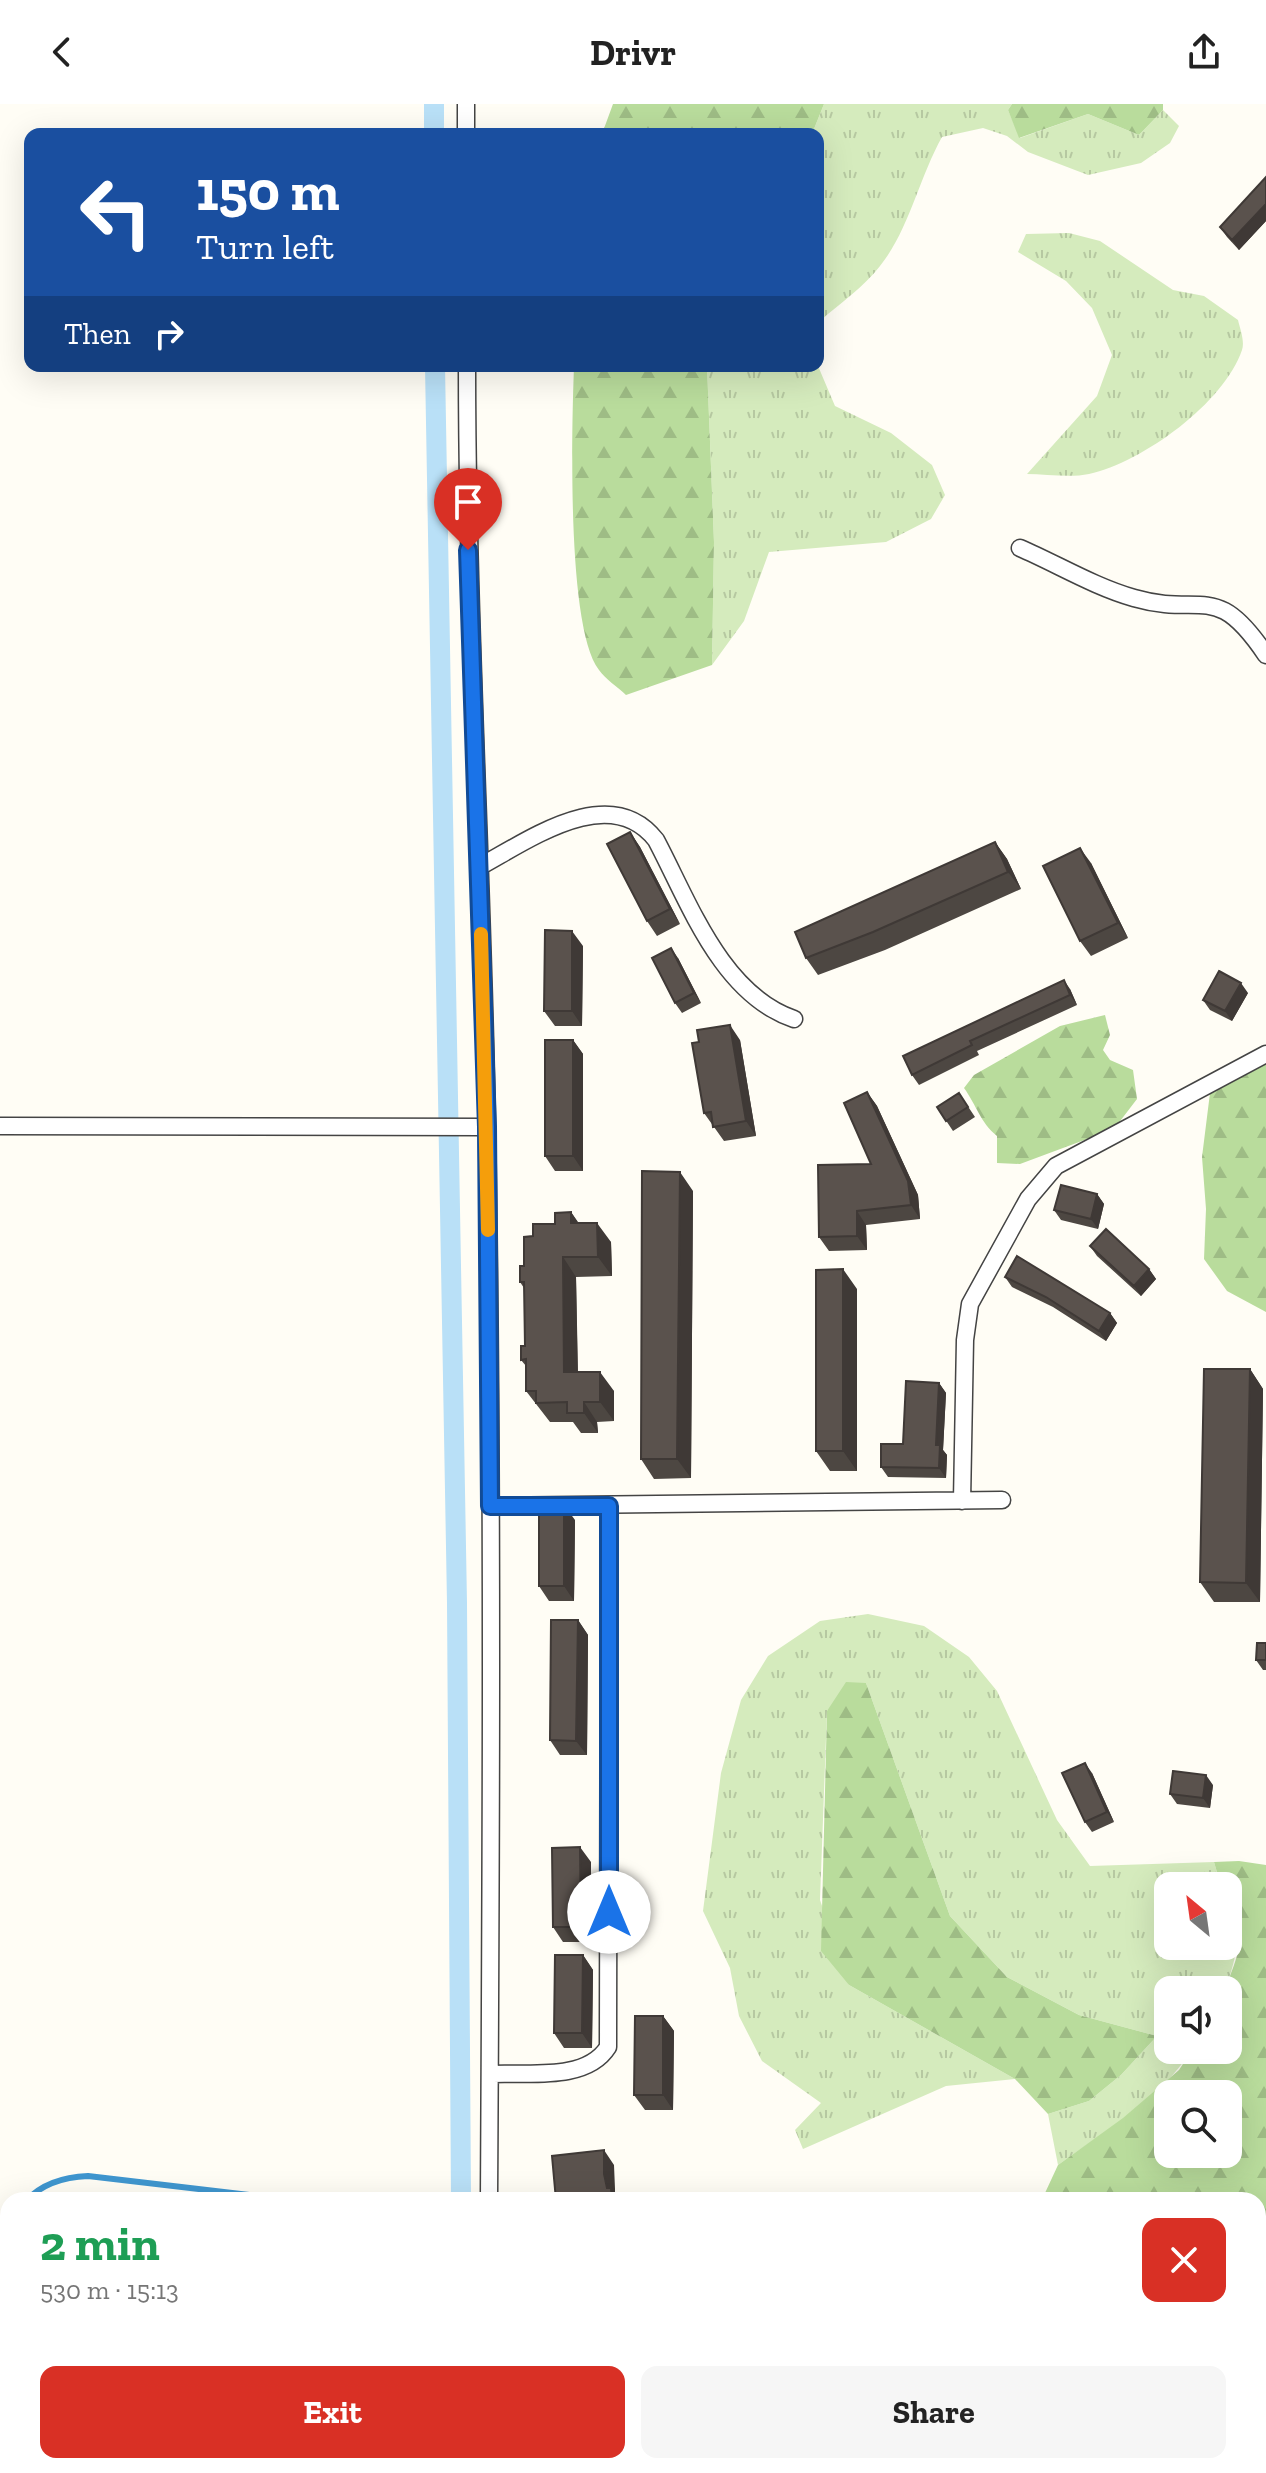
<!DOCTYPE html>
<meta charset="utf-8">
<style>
:root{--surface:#fff;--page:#f6f6f6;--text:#222;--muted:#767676;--accent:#d93025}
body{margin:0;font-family:"Zilla Slab",serif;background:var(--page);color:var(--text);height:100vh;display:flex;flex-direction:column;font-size:30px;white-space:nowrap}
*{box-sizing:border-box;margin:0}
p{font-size:26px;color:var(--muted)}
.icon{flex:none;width:44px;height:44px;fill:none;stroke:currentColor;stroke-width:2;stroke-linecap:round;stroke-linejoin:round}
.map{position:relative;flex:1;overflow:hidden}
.side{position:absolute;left:0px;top:2088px;width:1266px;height:282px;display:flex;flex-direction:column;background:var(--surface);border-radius:24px 24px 0 0;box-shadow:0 8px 32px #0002}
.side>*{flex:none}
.guide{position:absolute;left:24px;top:24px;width:800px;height:244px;border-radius:16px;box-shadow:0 8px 32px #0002;background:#1a4fa0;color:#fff;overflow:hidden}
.needle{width:52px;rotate:331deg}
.buttons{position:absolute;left:1154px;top:1768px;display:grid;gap:16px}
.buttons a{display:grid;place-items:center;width:88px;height:88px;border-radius:16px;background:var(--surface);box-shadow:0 8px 32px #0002;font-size:40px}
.pin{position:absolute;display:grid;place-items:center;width:68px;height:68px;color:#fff;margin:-82px -34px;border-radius:50% 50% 50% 0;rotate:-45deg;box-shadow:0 0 8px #0007}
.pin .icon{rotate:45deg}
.me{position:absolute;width:88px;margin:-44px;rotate:0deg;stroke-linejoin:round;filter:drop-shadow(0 0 6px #0008)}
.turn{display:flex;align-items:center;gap:28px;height:168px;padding:0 40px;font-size:36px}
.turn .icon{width:104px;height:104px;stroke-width:2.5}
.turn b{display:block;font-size:56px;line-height:68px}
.then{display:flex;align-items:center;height:76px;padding:0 40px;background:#0003;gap:16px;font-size:30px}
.round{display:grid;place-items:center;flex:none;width:84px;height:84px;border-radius:16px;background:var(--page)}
.headline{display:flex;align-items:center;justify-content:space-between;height:136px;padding:0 40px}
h1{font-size:48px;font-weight:700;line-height:60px;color:#1e9e55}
.primary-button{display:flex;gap:16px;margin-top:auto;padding:16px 40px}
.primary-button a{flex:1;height:92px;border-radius:16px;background:var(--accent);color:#fff;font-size:32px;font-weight:700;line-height:92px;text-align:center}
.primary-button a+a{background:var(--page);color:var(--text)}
header{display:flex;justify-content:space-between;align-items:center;height:104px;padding:0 40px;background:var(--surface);font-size:36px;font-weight:700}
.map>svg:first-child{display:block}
</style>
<header><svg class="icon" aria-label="back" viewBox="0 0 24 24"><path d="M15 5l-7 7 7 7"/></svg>Drivr<svg class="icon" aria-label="share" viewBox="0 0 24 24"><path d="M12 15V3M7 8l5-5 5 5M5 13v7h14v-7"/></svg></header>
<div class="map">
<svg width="1266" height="2369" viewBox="0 0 1266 2369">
<defs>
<pattern id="grass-tufts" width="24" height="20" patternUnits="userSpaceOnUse" patternTransform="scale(2)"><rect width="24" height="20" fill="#d5ebbd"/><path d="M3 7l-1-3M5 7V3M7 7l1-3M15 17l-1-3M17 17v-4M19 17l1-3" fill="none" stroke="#b6c8a1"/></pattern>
<pattern id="forest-firs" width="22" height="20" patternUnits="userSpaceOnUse" patternTransform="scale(2)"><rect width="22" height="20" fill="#b9dc9c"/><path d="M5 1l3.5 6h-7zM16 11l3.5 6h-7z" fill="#9ebc85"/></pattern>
</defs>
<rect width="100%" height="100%" fill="#fffdf5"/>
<path fill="url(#grass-tufts)" d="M824 0H1012L1008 6 1020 34 1088 10 1139 31 1163 6 1179 22 1170 39 1141 59 1088 71 1028 48 1007 32 983 24 942 33C919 74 909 126 880 162 864 183 839 200 820 217L818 257V30H812Z
M1069 129 1100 137 1173 186 1204 192 1238 216C1240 225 1245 237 1242 246 1224 299 1143 358 1089 370 1070 374 1046 370 1027 370L1097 292 1112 251 1092 204 1066 177 1018 148 1026 130Z
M707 262H818L835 302 891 329 932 361 945 391 931 415 886 438 769 448 744 517 712 561 714 438Z
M868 1510 924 1522 969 1553 997 1587 1057 1716 1090 1762 1214 1758 1221 1782H1168V1842H1228V1802C1241 1839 1237 1851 1225 1886H1168V1946H1192C1160 1995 1105 2027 1058 2061L1048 2010 1089 1997 1121 1971 1157 1932 1079 1911 1007 1873 950 1812 866 1579 827 1607 820 1796 849 1881 1015 1975 946 1982 803 2045 795 2026 821 1999 762 1957 739 1912 730 1864 703 1807 721 1669 741 1596 768 1552 820 1517Z
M1077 2362H1216L1223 2369H1064Z"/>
<path fill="url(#forest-firs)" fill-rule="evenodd" d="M613 0H824L812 30H602Z
M1012 0H1163V6L1139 31 1088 10 1019 34 1008 6Z
M574 262H707L714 438 712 561 626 591C618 583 605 575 599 566 566 523 572 322 574 262Z
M1105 911 1110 931 1103 946 1110 956 1133 966 1137 995 1114 1025 1020 1060 997 1059V1032C980 1018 977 1002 964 984L974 971 1060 922Z
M1266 956V1208L1227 1187 1204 1155 1206 1105 1202 1053 1210 989Z
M846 1578 866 1579 950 1812 1007 1873 1079 1911 1157 1932 1121 1971 1089 1997 1048 2010 1015 1975 849 1881 821 1847 827 1607Z
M1239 1757 1266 1761V2369H1223L1216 2362H1258V2096H1037L1045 2089 1058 2061 1123 2014 1179 1966 1192 1946H1228V1886H1225C1229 1874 1235 1860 1238 1848 1241 1827 1228 1804 1228 1782H1221L1214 1758ZM1228 1990V2050H1168V1990Z
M731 2362H1077L1064 2369H729Z"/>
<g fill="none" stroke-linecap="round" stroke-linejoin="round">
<path stroke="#3f96cf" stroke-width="6" d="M27 2096C43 2079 65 2073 88 2072L293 2096
M0 2140 8 2118
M571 2362 572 2369"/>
<path stroke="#b9e0f7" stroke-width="20" d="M434 0V30
M435 262 457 1499 461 2096
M467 2362V2369"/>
<g stroke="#444" stroke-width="19">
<path id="minor" d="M466 0V30
M467 262C467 517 483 772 487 1027 493 1383 491 1740 489 2096
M1020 444C1057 460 1095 483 1134 494 1203 514 1215 475 1266 551
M479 763C529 736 610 677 656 736 689 798 721 890 794 915
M0 1022 487 1023
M962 1397 965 1236 970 1200 1028 1095 1056 1062 1266 950
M490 1402 1002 1396
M490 1970C527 1968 586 1978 608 1943L609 1402
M494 2362V2369"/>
</g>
<use href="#minor" stroke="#fff" stroke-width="16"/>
</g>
<path fill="#4d4742" d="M1266 73V117L1239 146 1227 133 1220 123Z
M630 728 640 743 680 820 657 832 647 817Z
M995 738 1007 755 1021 785 885 846 818 871 806 854Z
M1091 759 1128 834 1091 852 1080 837Z
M583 842 582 922H555L544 907Z
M678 854 701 899 682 909 675 899Z
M1070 885 1077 901 977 947 979 951 919 981 912 971 903 952Z
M1248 889 1232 917 1210 906 1203 896Z
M573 936 583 950V1067H555L545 1052Z
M740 936 756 1032 724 1037 704 1009Z
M867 988 877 1002 918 1091 920 1115 866 1121 867 1146 829 1147 819 1133 871 1060Z
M959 989 975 1013 953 1027 937 1003Z
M693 1087 691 1374 654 1375 641 1355Z
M1097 1090 1104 1100 1098 1125 1061 1116 1054 1106Z
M571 1108 578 1119 611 1138 612 1172 576 1173 578 1268 614 1287V1317L597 1318 598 1329H581L573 1318H550L526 1287V1262L521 1256 525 1242 524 1184 520 1178 533 1132 555 1120Z
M1090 1142 1149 1165 1156 1175 1141 1192 1097 1152Z
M1005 1173 1110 1209 1117 1219 1106 1237 1053 1203 1012 1183Z
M857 1185V1367H830L816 1347Z
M1250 1265 1263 1285 1260 1498H1214L1200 1478Z
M939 1279 946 1289 943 1346 947 1351 946 1374 888 1373 881 1363 903 1340Z
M575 1416 574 1497H549L539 1482Z
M578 1516 588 1531 587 1651H560L550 1636Z
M1266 1539V1566H1263L1256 1556Z
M1092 1669 1114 1718 1092 1728 1085 1718Z
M1213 1681 1210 1704 1177 1700 1170 1690Z
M591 1758V1838H563L553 1823Z
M583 1851 593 1866 592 1944H564L554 1929Z
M663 1912 674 1927 673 2006H645L634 1991Z"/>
<path fill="#3f3936" d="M1266 100V117L1239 146 1232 136Z
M630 728 640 743 680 820 670 805Z
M995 738 1007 755 1021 785 1008 768Z
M1080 744 1091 759 1128 834 1118 819Z
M572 827 583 842 582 922 572 907Z
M671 844 678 854 701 899 694 889Z
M1064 876 1070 885 1077 901 1070 891Z
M1241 879 1248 889 1232 917 1225 907Z
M730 921 740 936 756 1032 746 1017Z
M573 936 583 950V1067L573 1052Z
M867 988 877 1002 918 1091 920 1115 911 1101Z
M680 1068 693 1087 691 1374 677 1355Z
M1097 1090 1104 1100 1098 1125 1091 1115Z
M857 1107 866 1121 867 1146 857 1132Z
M571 1108 585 1128 571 1119Z
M597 1119 611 1138 612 1172 598 1153Z
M563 1153 576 1173 578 1288 564 1268Z
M843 1165 857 1185V1367L843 1347Z
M1149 1165 1156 1175 1141 1192 1134 1182Z
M1110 1209 1117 1219 1106 1237 1099 1227Z
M1250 1265 1263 1285 1260 1498 1246 1479Z
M600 1268 614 1287V1317L600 1298Z
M939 1279 946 1289 943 1346 947 1351 946 1374 939 1364 936 1341Z
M584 1298 597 1318 598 1329 584 1309Z
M564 1401 575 1416 574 1497 564 1482Z
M578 1516 588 1531 587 1651 576 1637Z
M1085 1659 1092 1669 1114 1718 1107 1708Z
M1206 1671 1213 1681 1210 1704 1203 1694Z
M580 1743 591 1758V1838L581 1823Z
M583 1851 593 1866 592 1944 582 1929Z
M663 1912 674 1927 673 2006 663 1991Z
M604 2046 614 2061 615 2085V2090L620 2096H612L607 2084 604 2070Z"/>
<path fill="#5a524d" stroke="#3f3936" stroke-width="2" d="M1266 73V100L1232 136 1220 123Z
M630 728 670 805 647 817 607 740Z
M995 738 1008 768 873 828 806 854 795 828Z
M1080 744 1118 819 1080 837 1043 762Z
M545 826 572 827V907H544Z
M671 844 694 889 675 899 652 854Z
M1219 867 1241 879 1225 907 1203 896Z
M1064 876 1070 891 970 937 972 941 912 971 903 952Z
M730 921 746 1017 713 1023 711 1008 704 1009 692 939 699 938 697 926Z
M545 936H573V1052H545Z
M867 988 908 1077 911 1101 857 1107V1132L819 1133 818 1061 871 1060 844 999Z
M959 989 968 1003 946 1017 937 1003Z
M642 1067 680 1068 677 1355H641Z
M1061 1081 1097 1090 1091 1115 1054 1106Z
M571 1108V1119H597L598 1153H563L564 1268H600V1298H584V1309H567V1298L536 1299V1287H526V1255L521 1256V1242H525L524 1178H520V1162H524V1133L533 1132V1120H555V1109Z
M1106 1125 1149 1165 1134 1182 1090 1142Z
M1017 1152 1110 1209 1099 1227 1046 1193 1005 1173Z
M843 1165V1347H816V1166Z
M1204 1265H1250L1246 1479 1200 1478Z
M906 1277 939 1279 936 1341H940L939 1364 881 1363V1340H903Z
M539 1400 564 1401V1482H539Z
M551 1516H578L576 1637 550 1636Z
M1257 1539H1266V1556H1256Z
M1085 1659 1107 1708 1085 1718 1062 1669Z
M1173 1667 1206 1671 1203 1694 1170 1690Z
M580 1743 581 1823H553L552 1744Z
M555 1851H583L582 1929H554Z
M635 1912H663V1991H634Z
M604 2046V2070L607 2084H611L612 2096H556L552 2052Z"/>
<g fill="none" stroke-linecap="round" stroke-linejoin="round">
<g stroke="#114b97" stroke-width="20">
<path id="route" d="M468 446 487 1023 490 1402H609V1808"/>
</g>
<use href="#route" stroke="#1a73e8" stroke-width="14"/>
<path stroke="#f59e0b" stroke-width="14" d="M481 830 488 1126"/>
</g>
</svg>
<div class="buttons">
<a><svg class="needle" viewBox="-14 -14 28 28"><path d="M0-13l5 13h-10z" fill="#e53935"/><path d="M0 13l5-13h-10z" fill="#767676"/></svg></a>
<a><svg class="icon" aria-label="sound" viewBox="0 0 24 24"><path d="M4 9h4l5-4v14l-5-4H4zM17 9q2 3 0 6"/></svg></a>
<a><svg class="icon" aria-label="search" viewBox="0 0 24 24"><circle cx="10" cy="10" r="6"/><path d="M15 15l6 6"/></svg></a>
</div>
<div class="pin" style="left:468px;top:446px;background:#d93025"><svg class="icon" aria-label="arrive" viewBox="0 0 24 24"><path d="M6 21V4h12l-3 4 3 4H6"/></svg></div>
<svg class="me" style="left:609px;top:1808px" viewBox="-20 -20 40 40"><circle r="19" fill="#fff"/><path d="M0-13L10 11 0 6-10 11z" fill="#1a73e8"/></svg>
<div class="guide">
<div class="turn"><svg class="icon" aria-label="left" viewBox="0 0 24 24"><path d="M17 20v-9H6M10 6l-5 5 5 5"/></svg><div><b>150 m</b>Turn left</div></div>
<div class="then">Then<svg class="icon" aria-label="right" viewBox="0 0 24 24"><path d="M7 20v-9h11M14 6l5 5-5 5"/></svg></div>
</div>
<section class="side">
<div class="headline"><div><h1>2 min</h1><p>530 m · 15:13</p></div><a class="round" style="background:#d93025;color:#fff"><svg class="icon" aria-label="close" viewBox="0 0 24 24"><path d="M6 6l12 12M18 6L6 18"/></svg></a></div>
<div class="primary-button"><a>Exit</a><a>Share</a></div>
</section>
</div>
